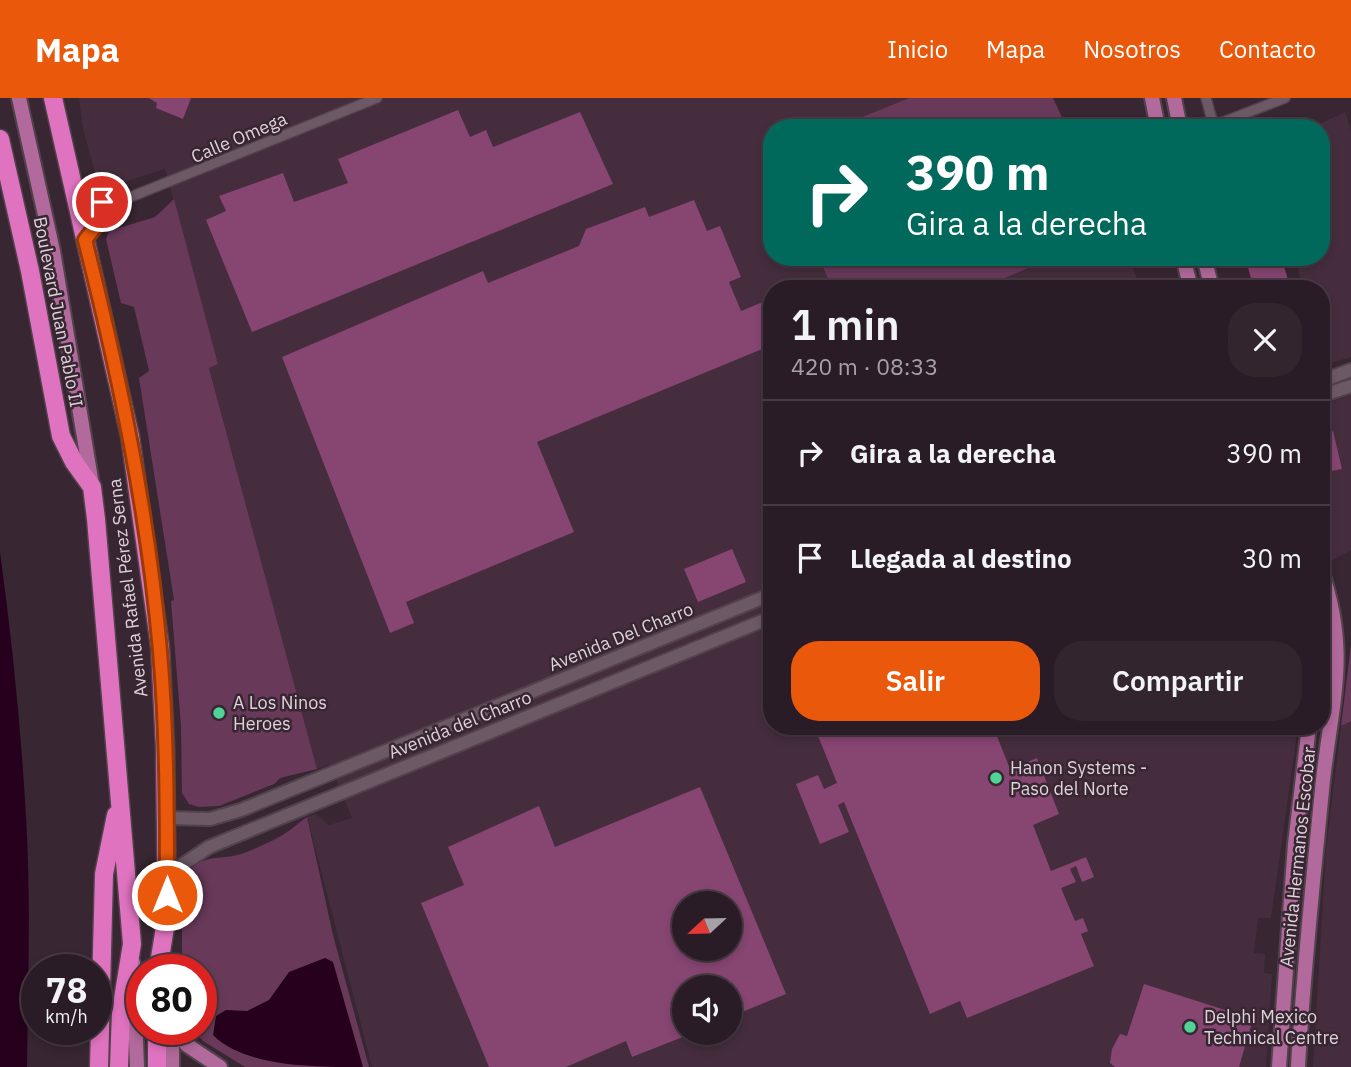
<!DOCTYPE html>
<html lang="es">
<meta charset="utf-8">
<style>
:root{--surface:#2a1c26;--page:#32252e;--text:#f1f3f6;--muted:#a5a1a7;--line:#463a43;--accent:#ea580c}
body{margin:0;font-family:"IBM Plex Sans",sans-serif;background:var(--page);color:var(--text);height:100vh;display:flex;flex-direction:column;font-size:26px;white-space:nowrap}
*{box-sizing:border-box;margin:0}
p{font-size:23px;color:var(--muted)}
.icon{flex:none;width:38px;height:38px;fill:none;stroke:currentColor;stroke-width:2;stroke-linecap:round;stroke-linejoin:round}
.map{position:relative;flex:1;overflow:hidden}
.panel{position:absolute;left:763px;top:182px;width:567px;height:455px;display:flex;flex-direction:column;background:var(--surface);border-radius:28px;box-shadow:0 4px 10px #0003,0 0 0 2px var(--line)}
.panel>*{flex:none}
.top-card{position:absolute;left:763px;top:21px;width:567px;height:147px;border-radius:28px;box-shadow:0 4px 10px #0003,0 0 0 2px var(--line);background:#00695c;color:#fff;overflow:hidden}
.needle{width:46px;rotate:248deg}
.fabs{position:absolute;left:672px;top:793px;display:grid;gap:14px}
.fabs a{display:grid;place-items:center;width:70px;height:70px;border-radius:50%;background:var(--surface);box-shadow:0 4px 10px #0003,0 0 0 2px var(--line);font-size:35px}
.speed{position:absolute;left:21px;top:856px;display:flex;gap:14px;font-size:35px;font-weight:700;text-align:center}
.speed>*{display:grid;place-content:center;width:91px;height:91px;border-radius:50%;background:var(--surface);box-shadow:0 4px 10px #0003,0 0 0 2px var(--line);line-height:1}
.speed small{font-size:18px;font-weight:400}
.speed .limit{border:10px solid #d22;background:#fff;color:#111}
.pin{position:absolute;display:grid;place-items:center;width:60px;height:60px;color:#fff;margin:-30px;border:4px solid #fff;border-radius:50%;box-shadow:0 2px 7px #0007}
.me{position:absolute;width:77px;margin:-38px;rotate:0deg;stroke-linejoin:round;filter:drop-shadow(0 0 5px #0008)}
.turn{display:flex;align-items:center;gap:24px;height:147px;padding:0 28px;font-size:32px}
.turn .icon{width:91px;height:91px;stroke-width:2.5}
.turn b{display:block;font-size:49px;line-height:60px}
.round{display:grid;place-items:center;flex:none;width:74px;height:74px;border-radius:28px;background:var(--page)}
.summary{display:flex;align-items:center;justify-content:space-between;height:119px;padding:0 28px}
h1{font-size:42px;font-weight:600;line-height:52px}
.action{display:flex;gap:14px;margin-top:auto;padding:14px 28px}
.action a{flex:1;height:80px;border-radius:28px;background:var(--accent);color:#fff;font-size:28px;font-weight:600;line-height:80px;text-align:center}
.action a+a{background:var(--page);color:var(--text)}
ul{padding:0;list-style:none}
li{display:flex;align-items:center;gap:21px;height:105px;padding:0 28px;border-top:2px solid var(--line)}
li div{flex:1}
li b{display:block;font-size:26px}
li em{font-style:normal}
header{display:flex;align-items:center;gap:42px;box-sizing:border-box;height:98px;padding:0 35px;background:var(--accent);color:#fff}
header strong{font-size:33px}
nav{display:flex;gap:38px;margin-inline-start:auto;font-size:24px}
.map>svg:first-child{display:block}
</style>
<header>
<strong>Mapa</strong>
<nav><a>Inicio</a><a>Mapa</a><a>Nosotros</a><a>Contacto</a></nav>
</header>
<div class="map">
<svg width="1351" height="969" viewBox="0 0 1351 969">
<rect width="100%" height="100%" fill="#382632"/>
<path fill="#452d3d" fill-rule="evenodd" d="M79 0H909L835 30H772V159H819L832 191H772V628H1298L1271 820H1258L1254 855 1265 856 1264 875 1272 876 1266 969H372L307 719 316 716 329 727 352 720 330 666 317 671 209 269 218 265 165 71 112 88 98 86 83 31ZM684 805H730V850H684ZM684 889H730V934H684Z
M1345 14 1351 32V259L1321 268V191H1302L1296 159H1321V30H1311Z
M1055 159H1128L1142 191H978Z
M1351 297V452L1329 464 1321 446V307Z
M1351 623V969H1313L1326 752 1341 628Z"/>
<path fill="#683959" d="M909 0H1053L1067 30H835Z
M174 101 218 266 209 270 317 671 280 680 274 686 219 708 199 709 189 706 182 695 181 628 171 503 174 502 139 280 149 273 134 209 121 205 106 141 109 133 155 119Z
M819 159H1055L978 191H832Z
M1351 547V623L1341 628Z
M307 719 333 837 369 969H245L203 943 192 931H201V872H182V785C194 759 210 761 233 758 247 755 266 746 279 739 289 734 298 725 307 719Z"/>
<path fill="#26001c" d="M0 454C12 542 21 630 26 719 31 802 28 886 27 969H0Z
M325 860 333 864 363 969C314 969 245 969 213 937L216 918 226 912 247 913 269 902 289 874Z"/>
<path fill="#874572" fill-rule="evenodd" d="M149 0H191L183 21 156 10 157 5Z
M458 12 470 39 486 32 493 49 580 14 613 86 252 234 206 122 226 113 219 98 283 75 294 104 348 85 338 61Z
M694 102 707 133 720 128 741 179 729 184 741 213 765 203 772 221V247L537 344 574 434 406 504 414 525 390 535 282 259 483 173 488 185 579 148 586 131 645 109 649 119Z
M1245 159H1281L1291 191H1254Z
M1333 333 1342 371 1321 375V335Z
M732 451 746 484 698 504 684 471Z
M814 628H993L1010 671 1037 660 1059 716 1033 727 1051 773 1086 759 1094 779 1082 784 1076 768 1070 771 1076 784 1061 790 1075 823 1083 820 1088 833 1081 836 1094 868 967 920 960 903 930 916 844 704 838 707 849 734 820 746 796 686 818 677 824 691 837 685Z
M700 689 786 896 730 919V889H684V934L693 935 632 959 626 943 566 969H489L421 805 464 787 448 749 539 708 555 749ZM684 805H730V850H684Z
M1144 886 1253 921 1239 969H1115L1110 965 1112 951 1120 936 1127 938Z"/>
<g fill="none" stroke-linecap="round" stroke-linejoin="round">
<g stroke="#51424c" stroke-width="12">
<path id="street" d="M1206 0 1212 22 1218 26 1285 0
M74 84 90 98 113 106 377 0
M86 140 113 106"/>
</g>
<g stroke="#51424c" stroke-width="16">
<path id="secondary" d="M1321 283 1351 272
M1321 298 1351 288
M167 720 210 721 241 712 772 496
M167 777 209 749 772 519"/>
</g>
<g stroke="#51424c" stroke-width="18">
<path id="primary" d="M19 0 53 153 92 387
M1152 0 1158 30
M1174 0 1180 30
M1183 159 1191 191
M1204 159 1212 191
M133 865 137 969
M174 931 187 947 220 969
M172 969V931
M1279 969 1295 746 1309 628
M1298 969C1303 876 1313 784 1322 692 1330 607 1351 558 1321 472"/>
</g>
<g stroke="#51424c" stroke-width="21">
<path id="highway" d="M53 0 130 338 160 549 165 649 167 817 158 872
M0 41 30 173 61 338 74 364 92 389 96 421 132 846 121 913 119 969
M99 969 104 776 116 717
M157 969V931"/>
</g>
<use href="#street" stroke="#6d5966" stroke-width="9"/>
<use href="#secondary" stroke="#6d5966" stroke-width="12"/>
<use href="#primary" stroke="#b2699b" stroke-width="14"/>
<use href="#highway" stroke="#e073bf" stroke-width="18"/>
</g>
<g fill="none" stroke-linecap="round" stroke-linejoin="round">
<g stroke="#983908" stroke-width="18">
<path id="route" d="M102 104 113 106 85 142C119 276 148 414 160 553 167 634 167 716 167 797"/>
</g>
<use href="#route" stroke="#ea580c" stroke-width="12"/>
</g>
<g fill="#51d398" stroke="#382632" stroke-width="2.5">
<circle cx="219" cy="615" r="7"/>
<circle cx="996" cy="680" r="7"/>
<circle cx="1190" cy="929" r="7"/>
</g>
<g text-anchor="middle" stroke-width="5" stroke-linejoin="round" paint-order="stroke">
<g font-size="18" fill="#dfd3db" stroke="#382632">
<text transform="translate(239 40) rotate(-23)" y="6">Calle Omega</text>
<text transform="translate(58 214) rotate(79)" y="6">Boulevard Juan Pablo II</text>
<text transform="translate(128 490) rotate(-97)" y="6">Avenida Rafael Pérez Serna</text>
<text transform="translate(621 539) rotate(-22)" y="6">Avenida Del Charro</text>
<text transform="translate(460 627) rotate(-22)" y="6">Avenida del Charro</text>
<text transform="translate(1298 759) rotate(-84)" y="6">Avenida Hermanos Escobar</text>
</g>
<g font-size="18" fill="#dfd3db" stroke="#382632" text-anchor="start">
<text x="233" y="611">A Los Ninos<tspan x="233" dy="21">Heroes</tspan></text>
<text x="1010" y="676">Hanon Systems -<tspan x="1010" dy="21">Paso del Norte</tspan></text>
<text x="1204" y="925">Delphi Mexico<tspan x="1204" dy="21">Technical Centre</tspan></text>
</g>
</g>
</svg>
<div class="fabs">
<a><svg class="needle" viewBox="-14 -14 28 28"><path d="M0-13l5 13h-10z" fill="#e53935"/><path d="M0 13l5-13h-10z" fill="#a5a1a7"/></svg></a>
<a><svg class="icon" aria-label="sound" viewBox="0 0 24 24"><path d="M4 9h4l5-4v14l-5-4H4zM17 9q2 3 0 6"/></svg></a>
</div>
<div class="speed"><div>78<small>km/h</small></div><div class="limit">80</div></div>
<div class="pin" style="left:102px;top:104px;background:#d93025"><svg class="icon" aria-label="arrive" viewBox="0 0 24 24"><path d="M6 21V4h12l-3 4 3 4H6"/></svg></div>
<svg class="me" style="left:167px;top:797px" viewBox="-20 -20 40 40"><circle r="17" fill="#ea580c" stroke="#fff" stroke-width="3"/><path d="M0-11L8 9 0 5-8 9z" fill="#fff"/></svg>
<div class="top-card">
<div class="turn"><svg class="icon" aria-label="right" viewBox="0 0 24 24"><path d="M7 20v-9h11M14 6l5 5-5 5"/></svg><div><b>390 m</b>Gira a la derecha</div></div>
</div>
<section class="panel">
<div class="summary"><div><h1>1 min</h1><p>420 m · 08:33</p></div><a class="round"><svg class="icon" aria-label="close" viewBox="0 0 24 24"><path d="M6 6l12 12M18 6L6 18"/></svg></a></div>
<ul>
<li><svg class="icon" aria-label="right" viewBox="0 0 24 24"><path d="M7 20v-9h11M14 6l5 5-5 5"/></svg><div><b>Gira a la derecha</b></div><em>390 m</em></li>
<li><svg class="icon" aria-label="arrive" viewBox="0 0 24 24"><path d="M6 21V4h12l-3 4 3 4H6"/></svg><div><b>Llegada al destino</b></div><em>30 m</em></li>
</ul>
<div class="action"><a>Salir</a><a>Compartir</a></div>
</section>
</div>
